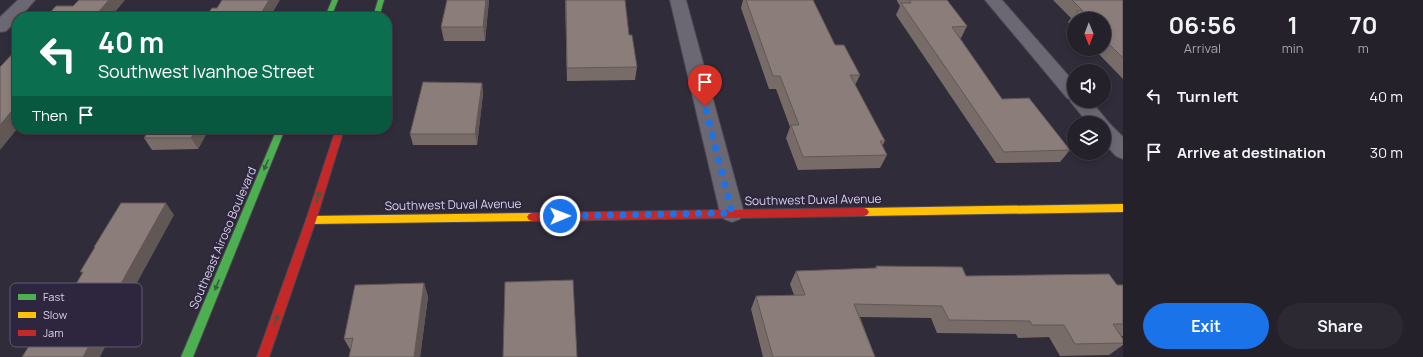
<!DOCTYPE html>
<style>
:root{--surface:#24212b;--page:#2c2933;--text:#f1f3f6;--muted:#a3a3a9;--line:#413e47;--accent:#1a73e8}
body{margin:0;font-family:Manrope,sans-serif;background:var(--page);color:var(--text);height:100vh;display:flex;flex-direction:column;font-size:15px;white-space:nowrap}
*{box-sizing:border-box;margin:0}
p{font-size:13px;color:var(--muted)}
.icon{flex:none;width:22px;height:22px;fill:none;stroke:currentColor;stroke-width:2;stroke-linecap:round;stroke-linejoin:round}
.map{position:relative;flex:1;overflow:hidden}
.drawer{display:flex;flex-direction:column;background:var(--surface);width:300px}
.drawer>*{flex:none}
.hud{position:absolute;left:12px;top:12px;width:380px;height:122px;border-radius:16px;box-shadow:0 2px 6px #0003,0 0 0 1px var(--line);background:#0b6e4f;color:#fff;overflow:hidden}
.needle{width:26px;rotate:179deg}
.fabs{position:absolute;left:1067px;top:12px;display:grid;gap:8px}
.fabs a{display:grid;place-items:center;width:44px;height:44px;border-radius:50%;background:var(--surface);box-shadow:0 2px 6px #0003,0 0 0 1px var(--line);font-size:20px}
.pin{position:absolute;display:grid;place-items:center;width:34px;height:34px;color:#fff;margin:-41px -17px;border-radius:50% 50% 50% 0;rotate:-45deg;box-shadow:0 0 4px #0007}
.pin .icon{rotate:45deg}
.me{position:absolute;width:44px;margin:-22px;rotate:89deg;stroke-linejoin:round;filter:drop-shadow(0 0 3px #0008)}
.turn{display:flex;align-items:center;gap:14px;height:84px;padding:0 20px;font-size:18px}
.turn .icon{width:52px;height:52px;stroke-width:2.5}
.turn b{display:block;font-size:28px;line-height:34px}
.then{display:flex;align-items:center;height:38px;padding:0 20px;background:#0003;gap:8px;font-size:15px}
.eta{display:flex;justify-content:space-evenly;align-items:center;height:68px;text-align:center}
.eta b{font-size:24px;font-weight:700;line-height:28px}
.cta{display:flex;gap:8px;margin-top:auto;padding:8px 20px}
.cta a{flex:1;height:46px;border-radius:24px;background:var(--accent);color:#fff;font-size:16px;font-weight:700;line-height:46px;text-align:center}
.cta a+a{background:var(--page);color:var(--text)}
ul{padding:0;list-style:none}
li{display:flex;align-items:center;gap:12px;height:56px;padding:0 20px}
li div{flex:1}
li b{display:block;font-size:15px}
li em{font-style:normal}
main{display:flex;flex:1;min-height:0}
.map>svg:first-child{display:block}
</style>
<main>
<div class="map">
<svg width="1123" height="357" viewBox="0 0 1123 357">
<rect width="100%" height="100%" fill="#302c39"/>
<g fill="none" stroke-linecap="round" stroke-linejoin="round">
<g stroke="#4b4753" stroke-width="2">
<path id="street" d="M18 0H35L20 17H17V20L6 31 0 32V17Z
M670 0H686L744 213 740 219 732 222 724 219 720 213Z
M985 0H1002L1074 82V101H1091L1109 123 1123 137V159L1116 156 1104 143V123H1088L1070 101 1071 100 1067 98Z"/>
</g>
<g stroke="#4b4753" stroke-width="2">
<path id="fast" d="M332 0H338L331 17H325Z
M378 0H384L379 17H373Z
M277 129H285L193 357H181Z"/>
</g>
<g stroke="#4b4753" stroke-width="2">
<path id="slow" d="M1123 204V212L864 216 861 215 859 212 861 209 864 208Z
M532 213 535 214 537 217 535 220 532 221 311 224 308 223 306 220 308 217 311 216Z"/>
</g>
<g stroke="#4b4753" stroke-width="2">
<path id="jam" d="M336 129H344L316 220 269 357H257L306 220Z
M864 208 867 209 869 212 867 215 864 216 532 221 529 220 527 217 529 214 532 213Z"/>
</g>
<use href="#street" fill="#6c6873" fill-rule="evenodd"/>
<use href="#fast" fill="#4caf50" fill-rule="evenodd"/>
<use href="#slow" fill="#ffc107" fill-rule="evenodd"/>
<use href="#jam" fill="#c62828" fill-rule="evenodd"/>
</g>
<path fill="#786c69" d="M489 0 485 41H444L441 27Z
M565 0 629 35 637 67 635 80 567 81Z
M743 0H813L835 45 860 75 855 85 885 141 882 146 887 155 880 168 798 170 786 138 790 127 776 89H769L741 8Z
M897 0H947L967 26 961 38H960L1002 99 1070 150 1060 162 996 163 896 15 900 6 897 1Z
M1053 0H1123V79L1094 49H1104V19H1074V28L1068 22 1071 18Z
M482 83 483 94 477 145H413L410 134Z
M150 129H209L198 149 152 150 144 138Z
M876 266 966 276 1123 285V336H1121L1123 339V345L1109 355 1060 356 1049 337 1018 338 1016 334 937 333 931 318 860 317 875 357H763L751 309 756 296 794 295 790 284 796 271 875 268Z
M424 283 428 297 420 357H349L351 351 344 339Z"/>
<path fill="#615855" d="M109 0H125L111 17H94Z
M269 0H280L270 17H259Z
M486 0H489L485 41 483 27Z
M482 83 483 94 477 145 475 134Z
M17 105V129L0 150V125Z
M196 129H209L198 149 191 138Z
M166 203 174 215 120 314 121 315 100 357H83L109 305Z
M424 283 428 297 420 357H414Z"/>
<path fill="#8b7d7a" stroke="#615855" d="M79 0H109L94 17H46L56 6H73Z
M222 0H269L259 17H205L212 8H217Z
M447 0H486L483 27H441Z
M566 0H625L629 35H632L637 67 567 68Z
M746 0H813L835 45H844L860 75H850L885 141H880L887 155 803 157 791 125H799L780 76H773Z
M909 0H947L967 26 952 27 1002 99 1029 98 1070 150 1004 152 901 3H911Z
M1072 0H1123V58L1104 39V19H1084L1076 11H1083Z
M17 49V105L0 125V67Z
M423 82 482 83 475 134H410Z
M150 129H196L191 138H144Z
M121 203H166L109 305H111L83 357H22L38 332H48L83 272H80L95 247H94Z
M876 266 962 267 966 276 1109 274 1117 285H1123V324H1113L1123 339V343L1075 344 1064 325H1032L1030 321 949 320 942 306 854 304 875 357H773L756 296 805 295 796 271 877 268Z
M573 280 577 357H503L505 282Z
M424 283 414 357H349L353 338 344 339 355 285Z"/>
<defs><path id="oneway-solid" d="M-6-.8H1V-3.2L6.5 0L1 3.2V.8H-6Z"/></defs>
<g fill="#3a5d46">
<use href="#oneway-solid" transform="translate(266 165) rotate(113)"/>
<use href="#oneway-solid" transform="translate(318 197) rotate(-72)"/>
<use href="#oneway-solid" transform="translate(217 285) rotate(113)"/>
<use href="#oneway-solid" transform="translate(276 320) rotate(-71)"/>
</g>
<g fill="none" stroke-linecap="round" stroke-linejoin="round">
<path stroke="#1a73e8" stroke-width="7" stroke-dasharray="0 12.6" d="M560 216 732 213 705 106"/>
</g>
<g text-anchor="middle" stroke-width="4" stroke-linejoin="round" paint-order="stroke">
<g font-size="12" fill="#d7d2e3" stroke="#2e263f">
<text transform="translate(813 200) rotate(-1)" y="4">Southwest Duval Avenue</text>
<text transform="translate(453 205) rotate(-1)" y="4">Southwest Duval Avenue</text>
<text transform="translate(223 238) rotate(-67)" y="4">Southeast Airoso Boulevard</text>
</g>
</g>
<rect x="10" y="283" width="132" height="64" rx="6" fill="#2e263f" stroke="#615a70" stroke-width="1"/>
<rect x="18" y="294" width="18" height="6" fill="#4caf50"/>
<rect x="18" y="312" width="18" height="6" fill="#ffc107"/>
<rect x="18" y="330" width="18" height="6" fill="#c62828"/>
<g font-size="11" fill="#d7d2e3">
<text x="43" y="301">Fast</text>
<text x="43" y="319">Slow</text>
<text x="43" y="337">Jam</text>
</g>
</svg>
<div class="fabs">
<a><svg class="needle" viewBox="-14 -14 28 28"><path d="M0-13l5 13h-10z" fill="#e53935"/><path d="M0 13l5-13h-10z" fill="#a3a3a9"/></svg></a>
<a><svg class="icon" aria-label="sound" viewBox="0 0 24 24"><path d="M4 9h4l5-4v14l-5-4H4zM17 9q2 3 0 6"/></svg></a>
<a><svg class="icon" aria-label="layers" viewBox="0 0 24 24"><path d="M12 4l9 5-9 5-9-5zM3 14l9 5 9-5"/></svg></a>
</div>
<div class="pin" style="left:705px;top:106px;background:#d93025"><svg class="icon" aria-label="arrive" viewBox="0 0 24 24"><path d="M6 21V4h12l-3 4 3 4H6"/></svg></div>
<svg class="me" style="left:560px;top:216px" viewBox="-20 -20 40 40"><circle r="17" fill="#1a73e8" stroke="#fff" stroke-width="3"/><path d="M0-11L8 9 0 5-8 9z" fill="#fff"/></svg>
<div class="hud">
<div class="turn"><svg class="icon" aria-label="left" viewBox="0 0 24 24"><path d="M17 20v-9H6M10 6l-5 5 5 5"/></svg><div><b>40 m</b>Southwest Ivanhoe Street</div></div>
<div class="then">Then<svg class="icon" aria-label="arrive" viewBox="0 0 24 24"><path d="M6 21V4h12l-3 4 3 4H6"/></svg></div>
</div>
</div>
<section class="drawer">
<div class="eta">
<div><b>06:56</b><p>Arrival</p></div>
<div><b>1</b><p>min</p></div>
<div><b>70</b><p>m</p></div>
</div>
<ul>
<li><svg class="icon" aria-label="left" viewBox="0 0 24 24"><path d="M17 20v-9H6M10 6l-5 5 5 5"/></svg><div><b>Turn left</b></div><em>40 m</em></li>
<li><svg class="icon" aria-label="arrive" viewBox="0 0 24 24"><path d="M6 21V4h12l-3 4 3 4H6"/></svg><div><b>Arrive at destination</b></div><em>30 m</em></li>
</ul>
<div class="cta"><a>Exit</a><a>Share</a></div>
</section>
</main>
